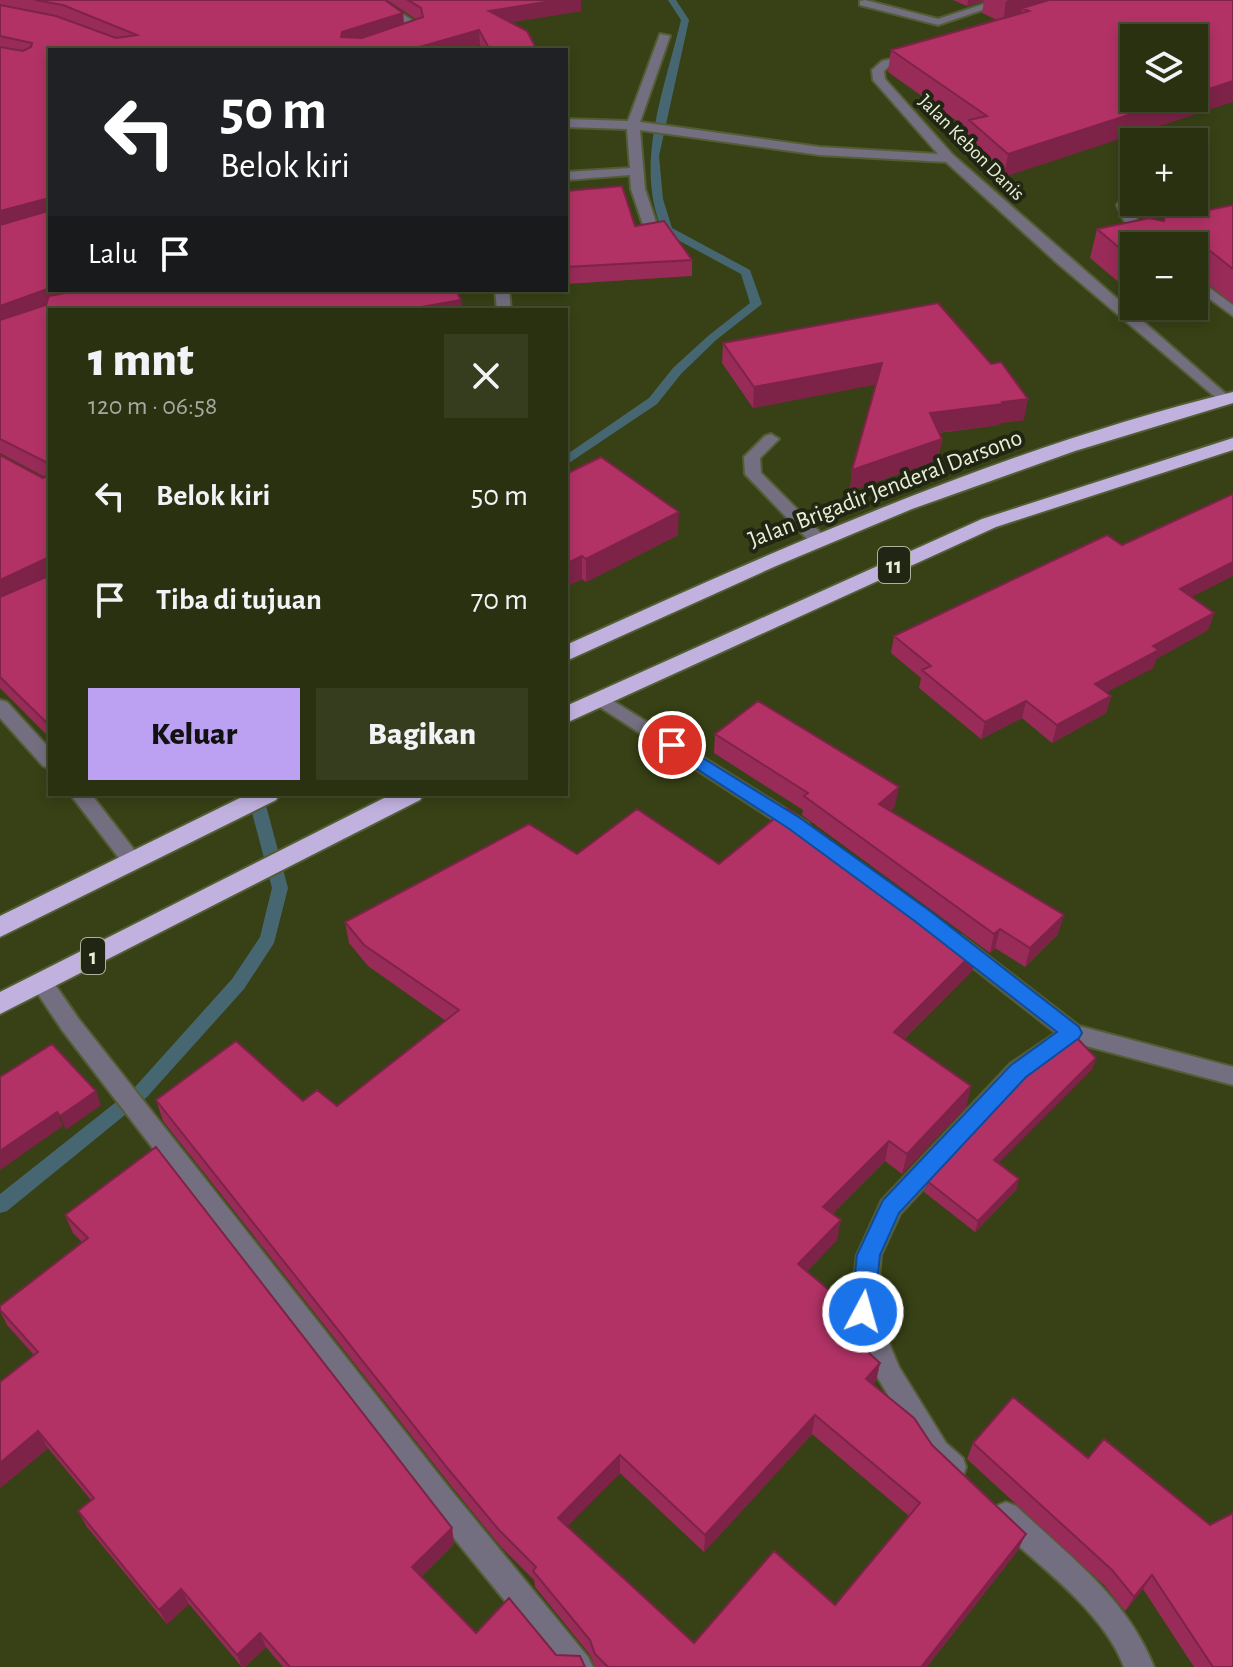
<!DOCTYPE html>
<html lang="id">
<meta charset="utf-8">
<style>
:root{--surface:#293110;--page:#353d1e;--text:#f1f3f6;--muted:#a5a99f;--line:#454c30;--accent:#bca0f2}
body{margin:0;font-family:"Alegreya Sans",sans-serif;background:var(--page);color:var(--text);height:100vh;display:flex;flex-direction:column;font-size:30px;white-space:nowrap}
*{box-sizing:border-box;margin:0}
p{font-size:26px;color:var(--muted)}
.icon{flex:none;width:44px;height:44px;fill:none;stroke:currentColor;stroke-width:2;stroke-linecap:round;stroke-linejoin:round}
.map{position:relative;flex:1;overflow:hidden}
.sheet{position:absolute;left:48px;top:308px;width:520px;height:488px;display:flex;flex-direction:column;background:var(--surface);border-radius:0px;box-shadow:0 4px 12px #0003,0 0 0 2px var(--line)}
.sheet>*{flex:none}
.top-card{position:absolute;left:48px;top:48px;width:520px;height:244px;border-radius:0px;box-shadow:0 4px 12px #0003,0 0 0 2px var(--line);background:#202124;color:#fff;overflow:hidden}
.tools{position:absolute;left:1120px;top:24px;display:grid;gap:16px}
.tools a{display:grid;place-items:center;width:88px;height:88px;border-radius:0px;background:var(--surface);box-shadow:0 4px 12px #0003,0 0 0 2px var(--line);font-size:40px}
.pin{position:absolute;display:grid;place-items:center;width:68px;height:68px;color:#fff;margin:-34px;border:4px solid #fff;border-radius:50%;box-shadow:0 2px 8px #0007}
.me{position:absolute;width:88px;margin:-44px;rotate:6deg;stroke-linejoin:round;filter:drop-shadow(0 0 6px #0008)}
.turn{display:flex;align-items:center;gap:28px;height:168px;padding:0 40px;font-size:36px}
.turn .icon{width:104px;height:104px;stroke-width:2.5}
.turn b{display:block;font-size:56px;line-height:68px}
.then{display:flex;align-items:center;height:76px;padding:0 40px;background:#0003;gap:16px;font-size:30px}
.round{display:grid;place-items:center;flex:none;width:84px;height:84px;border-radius:0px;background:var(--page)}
.headline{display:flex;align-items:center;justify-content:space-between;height:136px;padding:0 40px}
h1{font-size:48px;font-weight:800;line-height:60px}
.button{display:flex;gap:16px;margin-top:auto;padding:16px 40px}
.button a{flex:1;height:92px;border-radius:0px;background:var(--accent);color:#111;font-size:32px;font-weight:800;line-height:92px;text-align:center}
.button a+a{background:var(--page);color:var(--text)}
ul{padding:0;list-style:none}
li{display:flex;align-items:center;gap:24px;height:104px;padding:0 40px}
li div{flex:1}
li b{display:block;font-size:30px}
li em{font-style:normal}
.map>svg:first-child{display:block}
</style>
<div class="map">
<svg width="1233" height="1667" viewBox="0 0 1233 1667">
<rect width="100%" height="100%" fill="#374115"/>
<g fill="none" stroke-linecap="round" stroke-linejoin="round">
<path fill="#466772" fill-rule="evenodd" d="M668 0H676L689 20 659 156 663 199 672 228 750 270 762 304 716 340 681 374 657 404 566 465V455L649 398 673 368 708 336 750 303 741 274 663 232C633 165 665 88 681 20Z
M247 794H263L288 888 274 943 244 989 147 1097 7 1211 0 1213V1194L135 1087 232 979 260 937 272 888Z"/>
<g stroke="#535d34" stroke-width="4">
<path id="minor" d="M369 0H381L421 26 422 31 363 50H345L411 29Z
M865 0 938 19 996 0H1012L938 25 860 5V1Z
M660 34 670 36 640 122 820 147 938 154 873 80 872 70 882 61 918 53V57L890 65 884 71 885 79 953 155 1233 400 1221 402 1057 263 946 162 820 155 640 130 645 189 658 228 651 232 644 228 631 189 630 175 566 180V172L630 168 627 129 566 127V119L628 121Z
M1134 188V201L1131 205 1136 218 1155 241 1153 244H1143L1123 219 1117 205 1129 189Z
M1200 281 1233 305V316L1195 288 1194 284Z
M495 290H509L511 310H497Z
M771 434 779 439 760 458 761 473 824 536 826 540 824 544H812L745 474 744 457 765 436Z
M599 692 808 823 811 828 808 833H794L592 702 590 698Z
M0 700 7 702 50 749V768L43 766 0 718Z
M70 794H91L139 856 142 861 139 866H125Z
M955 934 962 936 1079 1026 1233 1067V1085L1075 1043 1026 1078 900 1214 881 1255 876 1312 899 1367 946 1443 963 1458 966 1467 963 1476 953 1480 943 1476 928 1461 876 1375 850 1312 857 1255 882 1200 1010 1064 1056 1033 948 948 944 942 948 936Z
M41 973 49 976 78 1018 450 1489 588 1657 593 1667H559L430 1509 62 1030 30 982 33 976Z
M1006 1502 1016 1506C1068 1555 1127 1598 1154 1667H1124C1104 1612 1038 1565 996 1526L992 1516 996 1506Z"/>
</g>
<g stroke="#535d34" stroke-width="4">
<path id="highway" d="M1233 392V403L1075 451 912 509 776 566 566 661V645C783 547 1001 449 1233 392Z
M1233 438V450L996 527 566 723V706L982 519Z
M248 794H280L276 800 0 937V916Z
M392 794H424L420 800 0 1014V992Z"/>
</g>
<use href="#minor" fill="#746e81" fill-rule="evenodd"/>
<use href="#highway" fill="#c0b1df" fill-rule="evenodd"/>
</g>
<path fill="#992b58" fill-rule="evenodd" d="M0 0H385L403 13 404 24 417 20 387 0H581V11L511 22 537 50H482L480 45 50 50V290H474L456 291 461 300 462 310H50V738L0 688V455L43 478 45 477 0 453Z
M953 0H1233L1004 177 965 143 967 128 888 72 891 50 997 20 982 13 984 1 967 6Z
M566 191 635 226 692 260V276L566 284Z
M1233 205V304L1202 279 1194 281V246H1134V295L1090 258 1097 229 1164 221Z
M723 343 1024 420 1000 423 999 425 939 433 942 439 938 460 850 491 852 470 876 384 753 408 722 363Z
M566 474 678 535 586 582 582 579 566 587Z
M1122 545 1214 613 1208 630 1156 659 1153 668 1106 692 1111 696 1106 713 1052 743 1022 718 981 739 919 688 921 678 891 653 894 636Z
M715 734 895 806 890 811 1058 934 1025 967 995 948 990 953 802 815 803 810 714 753Z
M577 854 719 864 977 949 972 971 904 1039 971 1086 966 1107 902 1174 885 1161 832 1214 837 1240 807 1271 844 1325 841 1328 880 1363 876 1381 873 1384 932 1445 1018 1550 927 1667H595L590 1655 535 1587 534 1580 501 1547 452 1487 163 1121 156 1100 303 1101 337 1106 446 1021 368 966 349 943 345 922ZM812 1434 909 1516 835 1605 694 1643 567 1526 620 1473 704 1552Z
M1096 1058 1092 1069 998 1163 1019 1179 1016 1190 975 1232 924 1192 927 1181Z
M65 1215 452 1528 454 1544 421 1577 476 1633 556 1655 585 1667H283L266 1647 245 1667H242L189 1604 167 1624 87 1527 78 1511 91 1500 48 1448 0 1488 34 1355 7 1325 0 1311V1306L82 1242 73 1233Z
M1013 1397 1233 1667H1194L1143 1589 1125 1611 1104 1585 967 1459 973 1443Z"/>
<path fill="#7d2347" d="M558 0H581V11L490 26 489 11Z
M968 0H984L967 6Z
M1009 0H1079L1022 8 1020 17 1003 23 1006 1Z
M403 13 404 28 344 50 341 37 342 32Z
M479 30 480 45 464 50H409Z
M1233 81V102L1004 177 1008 154 1181 98H1194V94Z
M45 199 49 215 0 229V211Z
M1209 250 1202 279 1194 281V259L1200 253Z
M50 288V290H82L0 325V306Z
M461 300 462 310H404Z
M882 363 879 384 753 408 754 387Z
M1028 399 1024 420 1000 423 999 425 927 434 930 413Z
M942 439 938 460 850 491 852 470Z
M679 512 678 535 586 582V559Z
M582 556V579L566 587V564Z
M45 559 50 575 0 601V580Z
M1233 562V576L1174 606 1180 589Z
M1214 613 1208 630 1156 659 1153 668 1090 701 1095 684 1153 646Z
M1111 696 1106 713 1052 743 1057 725Z
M1026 701 1022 718 981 739 985 722Z
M899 787 895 806 876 823 879 804Z
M1064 915 1058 934 1025 967 1030 948Z
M1000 929 995 948 990 953 994 934Z
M977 949 972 971 889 1053 894 1032Z
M1096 1058 1092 1069 991 1171 994 1160Z
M971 1086 966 1107 902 1174 907 1154Z
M96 1091 101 1105 66 1130 60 1116Z
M57 1112 63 1126 0 1170V1151Z
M889 1141 885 1161 820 1227 823 1207Z
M1019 1179 1016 1190 975 1232 978 1221Z
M841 1220 837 1240 795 1284 798 1264Z
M848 1306 844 1325 830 1340 834 1321Z
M880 1363 876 1381 862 1397 866 1379Z
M815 1415 812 1434 704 1552 705 1535Z
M38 1431 48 1448 0 1488V1463Z
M620 1455V1473L559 1535 558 1518Z
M452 1528 454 1544 416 1582 412 1567Z
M1026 1534 1018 1550 927 1667H921Z
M1152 1575 1143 1589 1125 1611 1134 1597Z
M181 1589 189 1604 167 1624 159 1610Z
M260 1633 266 1647 245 1667H242L237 1655Z"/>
<path fill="#b23266" stroke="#7d2347" stroke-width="2" fill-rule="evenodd" d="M35 0H385L403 13 342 32 341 37 362 38 423 17 421 8 408 0H558L489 11 527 31 537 50H490L479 30 409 50H50V288L0 306V225L48 211 49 202 45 199 0 211V47L23 51 31 47 32 43 0 36V5L56 16 116 38 137 35 63 5Z
M1049 0H1233V81L1194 94V38H1134V98H1181L1008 154 969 120 987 116 891 50 1029 11 1022 8Z
M622 186 635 226 664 221 692 260 566 267V191Z
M1233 205V269L1209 250 1200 253 1199 258 1194 259V246H1134V260L1097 229 1149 218 1164 221 1165 215 1204 206 1209 210Z
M80 290H456L461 300 404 310H50V726L0 677V597L46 577 45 559 0 580V455L43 478 48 475V463L0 439V320L46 305 49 296Z
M938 303 991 364 1001 362 1028 399 1002 402 1003 404 930 413 942 439 852 470 882 363 754 387 723 343Z
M601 457 679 512 586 559 582 556 566 564V474Z
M1233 494V562L1180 589 1214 613 1153 646 1159 650 1095 684 1111 696 1057 725 1026 701 985 722 922 670 931 666 894 636 1107 535 1122 545Z
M758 701 899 787 879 804 1064 915 1030 948 1000 929 994 934 804 796 808 793 715 734Z
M787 808 977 949 894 1032 971 1086 907 1154 889 1141 823 1207 841 1220 798 1264 848 1306 834 1321 880 1363 866 1379 914 1418 932 1445 1026 1534 921 1667H608L595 1654 590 1640 533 1571 536 1567 499 1530 449 1470 156 1100 236 1041 303 1101 317 1090 337 1106 459 1010 364 945 345 922 529 824 577 854 637 809 719 864ZM815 1415 920 1503 835 1605 774 1551 694 1643 558 1518 620 1455 705 1535Z
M1076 1037 1096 1058 994 1160 1019 1179 978 1221 927 1181 1031 1069Z
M52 1044 96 1091 60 1116 57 1112 0 1151V1077Z
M156 1147 452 1528 412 1567 476 1633 509 1598 556 1655 580 1656 585 1667H290L260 1633 237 1655 181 1589 159 1610 78 1511 94 1498 38 1431 0 1463V1382L38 1352 0 1310V1306L88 1238 65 1215Z
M1013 1397 1088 1458 1104 1439 1210 1525 1233 1513V1667H1213L1152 1575 1134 1597 1112 1570 973 1443Z"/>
<path fill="#1a73e8" stroke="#114b97" stroke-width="2" d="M672 739 800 818 930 911 1079 1027 1082 1033 1079 1038 1026 1077 899 1213 880 1255 874 1312 871 1320 863 1323 855 1320 851 1312 857 1255 883 1200 1011 1065 1057 1032 916 922 788 828 666 749 664 745Z"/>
<g text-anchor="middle" stroke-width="8" stroke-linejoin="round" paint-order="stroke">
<g font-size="20" fill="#e8efd7" stroke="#212513">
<text transform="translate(972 147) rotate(45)" y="7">Jalan Kebon Danis</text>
</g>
<g fill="#212513" stroke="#acb29c" stroke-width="2">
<rect x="878" y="547" width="32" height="36" rx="6"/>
<rect x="81" y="938" width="24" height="36" rx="6"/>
</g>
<g font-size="22" font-weight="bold" fill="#e8efd7">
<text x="894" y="573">11</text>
<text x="93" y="964">1</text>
</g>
<g font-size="24" fill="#e8efd7" stroke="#212513">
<text transform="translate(885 488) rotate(-21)" y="8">Jalan Brigadir Jenderal Darsono</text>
</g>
</g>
</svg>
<div class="tools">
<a><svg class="icon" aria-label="layers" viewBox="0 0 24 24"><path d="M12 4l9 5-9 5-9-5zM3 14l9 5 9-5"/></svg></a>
<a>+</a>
<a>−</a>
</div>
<div class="pin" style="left:672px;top:745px;background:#d93025"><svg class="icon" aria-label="arrive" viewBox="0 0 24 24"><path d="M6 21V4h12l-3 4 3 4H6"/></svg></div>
<svg class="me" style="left:863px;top:1312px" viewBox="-20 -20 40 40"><circle r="17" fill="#1a73e8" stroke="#fff" stroke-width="3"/><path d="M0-11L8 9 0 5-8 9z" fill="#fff"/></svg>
<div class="top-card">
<div class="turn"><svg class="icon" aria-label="left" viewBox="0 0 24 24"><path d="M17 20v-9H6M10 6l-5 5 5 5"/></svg><div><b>50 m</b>Belok kiri</div></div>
<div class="then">Lalu<svg class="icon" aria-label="arrive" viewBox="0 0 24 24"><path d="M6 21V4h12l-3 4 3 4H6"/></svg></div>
</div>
<section class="sheet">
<div class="headline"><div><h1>1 mnt</h1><p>120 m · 06:58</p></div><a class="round"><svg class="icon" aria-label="close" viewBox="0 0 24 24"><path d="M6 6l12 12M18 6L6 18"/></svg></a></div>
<ul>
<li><svg class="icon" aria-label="left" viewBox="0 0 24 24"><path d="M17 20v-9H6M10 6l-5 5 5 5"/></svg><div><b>Belok kiri</b></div><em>50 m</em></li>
<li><svg class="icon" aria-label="arrive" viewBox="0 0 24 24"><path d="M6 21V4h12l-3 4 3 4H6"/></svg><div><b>Tiba di tujuan</b></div><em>70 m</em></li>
</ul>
<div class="button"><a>Keluar</a><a>Bagikan</a></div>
</section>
</div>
